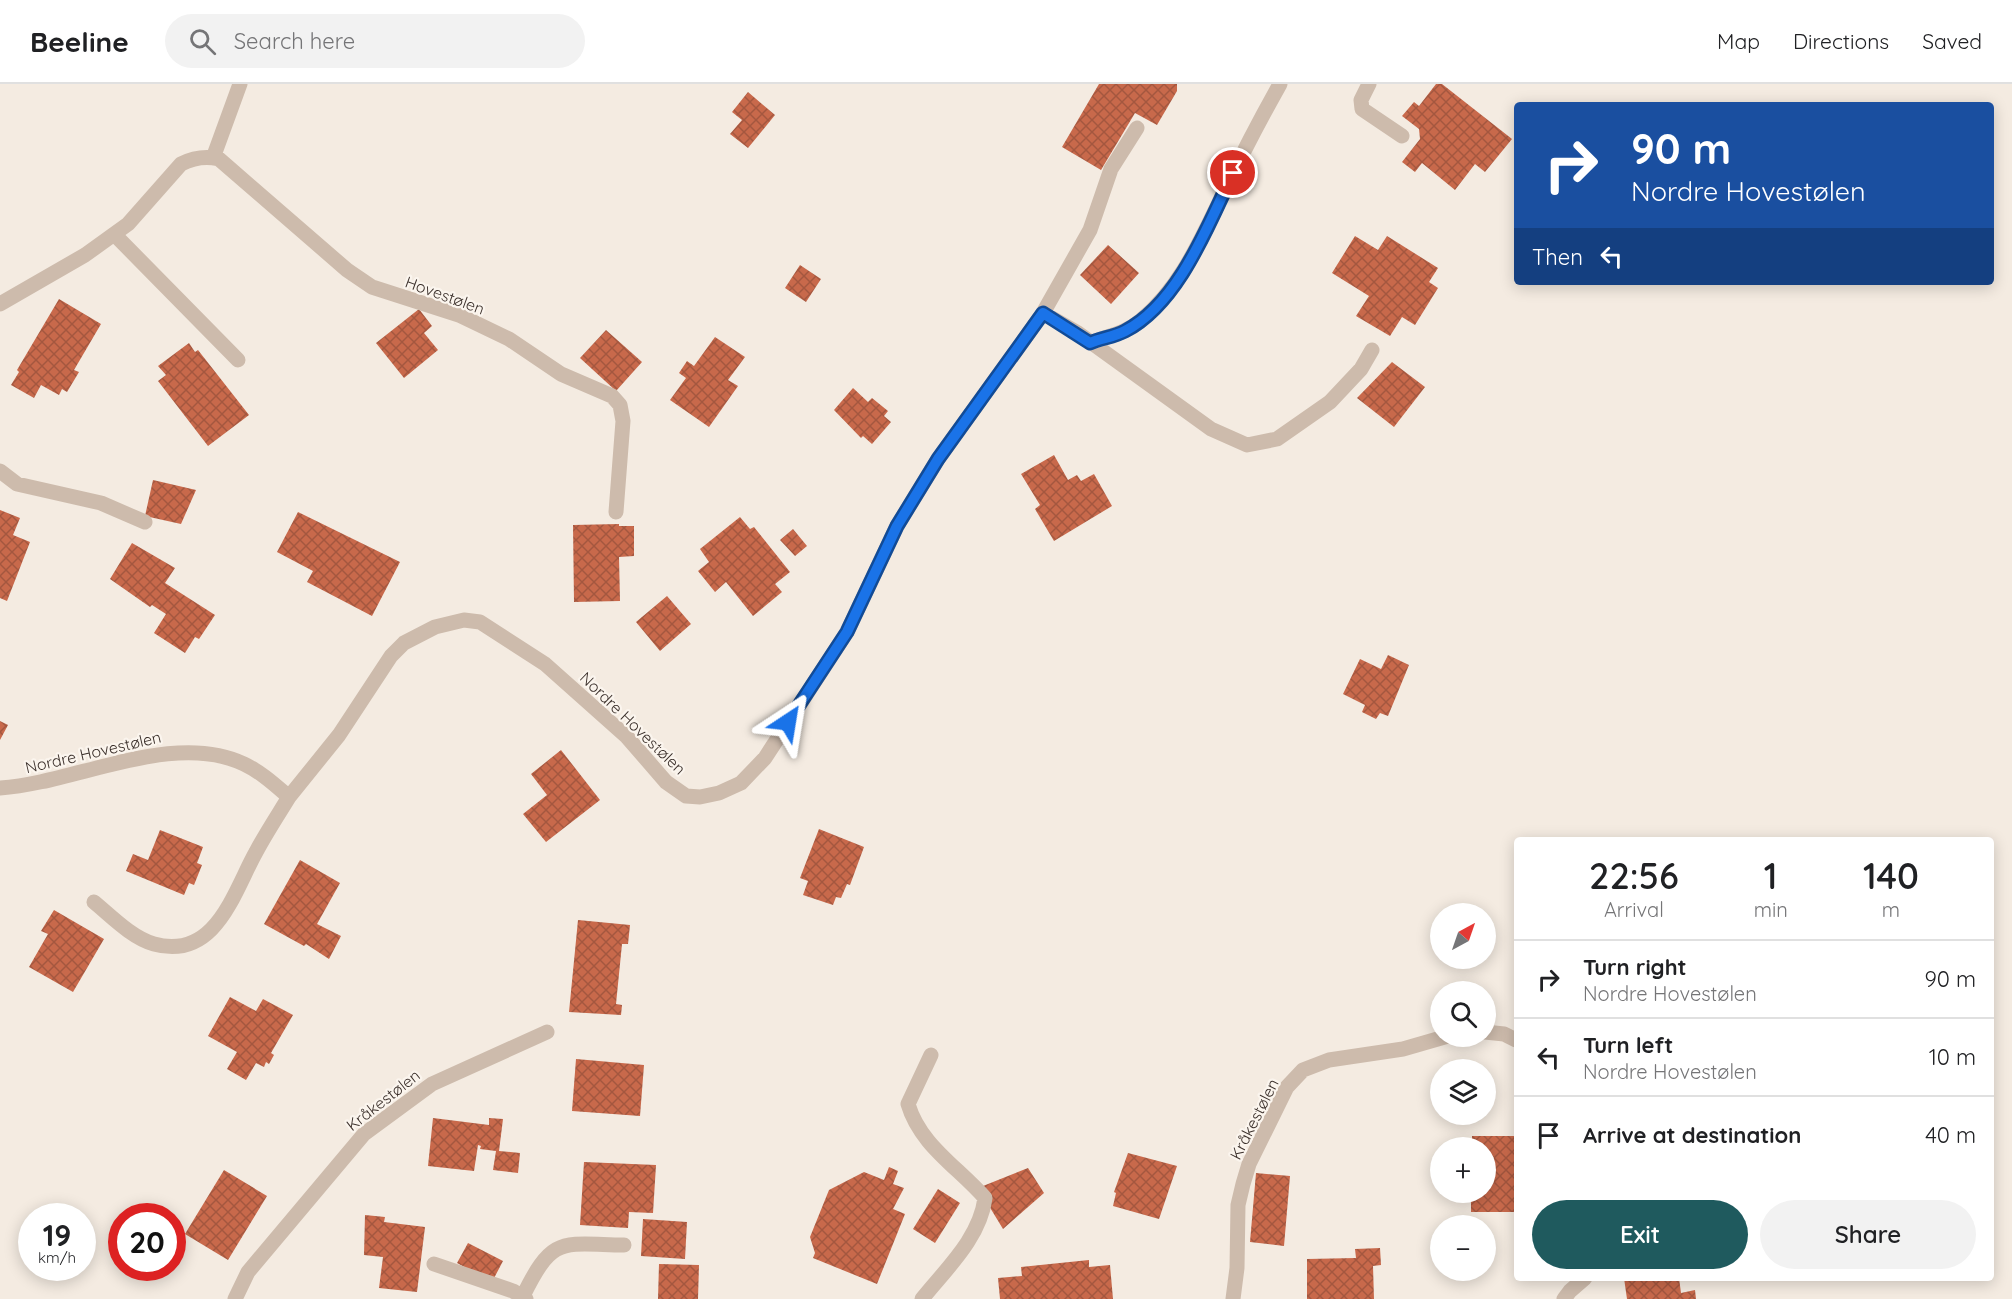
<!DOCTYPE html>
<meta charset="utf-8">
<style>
:root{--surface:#fff;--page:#f2f2f2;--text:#202124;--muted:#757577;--line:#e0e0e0;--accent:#1f5a5e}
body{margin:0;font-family:Quicksand,sans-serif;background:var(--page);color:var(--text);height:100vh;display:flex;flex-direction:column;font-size:22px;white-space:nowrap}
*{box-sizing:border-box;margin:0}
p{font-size:20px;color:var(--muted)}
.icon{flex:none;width:33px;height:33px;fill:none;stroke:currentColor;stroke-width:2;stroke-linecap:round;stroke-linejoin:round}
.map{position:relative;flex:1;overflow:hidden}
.sheet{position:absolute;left:1514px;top:753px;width:480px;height:444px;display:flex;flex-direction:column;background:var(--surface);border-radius:6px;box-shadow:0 3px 15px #0003}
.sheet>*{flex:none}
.guide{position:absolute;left:1514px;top:18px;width:480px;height:183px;border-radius:6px;box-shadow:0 3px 15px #0003;background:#1a4fa0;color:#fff;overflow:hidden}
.needle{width:39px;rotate:40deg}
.tools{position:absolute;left:1430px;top:819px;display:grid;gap:12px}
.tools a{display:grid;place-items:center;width:66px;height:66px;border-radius:50%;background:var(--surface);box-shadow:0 3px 15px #0003;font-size:30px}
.speed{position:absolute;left:18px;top:1119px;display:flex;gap:12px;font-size:30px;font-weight:700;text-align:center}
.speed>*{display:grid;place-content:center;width:78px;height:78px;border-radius:50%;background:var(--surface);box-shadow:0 3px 15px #0003;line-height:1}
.speed small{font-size:15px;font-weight:400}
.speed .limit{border:9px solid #d22;background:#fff;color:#111}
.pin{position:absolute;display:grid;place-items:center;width:51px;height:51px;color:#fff;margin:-26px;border:3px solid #fff;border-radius:50%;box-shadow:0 2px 6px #0007}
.me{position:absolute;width:66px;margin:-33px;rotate:33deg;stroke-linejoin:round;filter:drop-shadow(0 0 4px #0008)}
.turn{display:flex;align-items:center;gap:21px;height:126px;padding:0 18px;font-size:27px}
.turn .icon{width:78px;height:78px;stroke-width:2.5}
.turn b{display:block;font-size:42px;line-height:51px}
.then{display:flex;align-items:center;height:57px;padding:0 18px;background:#0003;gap:12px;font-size:22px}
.eta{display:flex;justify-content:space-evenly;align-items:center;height:102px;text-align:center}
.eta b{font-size:36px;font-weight:600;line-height:42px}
.cta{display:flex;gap:12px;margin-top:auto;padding:12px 18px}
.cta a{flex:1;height:69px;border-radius:36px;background:var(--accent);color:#fff;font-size:24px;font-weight:600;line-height:69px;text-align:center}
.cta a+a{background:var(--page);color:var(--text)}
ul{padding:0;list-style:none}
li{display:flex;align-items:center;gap:18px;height:78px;padding:0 18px;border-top:2px solid var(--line)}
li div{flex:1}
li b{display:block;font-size:22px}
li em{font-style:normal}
header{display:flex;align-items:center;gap:36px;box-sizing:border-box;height:84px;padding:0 30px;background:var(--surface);border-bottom:2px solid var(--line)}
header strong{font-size:28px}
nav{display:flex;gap:33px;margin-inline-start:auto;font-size:21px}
.search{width:420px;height:54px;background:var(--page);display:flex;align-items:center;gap:15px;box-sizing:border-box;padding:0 21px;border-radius:33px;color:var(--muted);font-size:22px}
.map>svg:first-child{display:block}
</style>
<header>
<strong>Beeline</strong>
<div class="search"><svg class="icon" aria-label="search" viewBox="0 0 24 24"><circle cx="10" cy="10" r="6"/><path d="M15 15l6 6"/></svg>Search here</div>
<nav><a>Map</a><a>Directions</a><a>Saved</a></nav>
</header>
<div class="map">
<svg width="2012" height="1215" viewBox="0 0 2012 1215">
<defs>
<pattern id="building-cross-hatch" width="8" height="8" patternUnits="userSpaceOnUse" patternTransform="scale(1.5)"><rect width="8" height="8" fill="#c8694b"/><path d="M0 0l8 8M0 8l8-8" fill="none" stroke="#a4573f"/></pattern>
</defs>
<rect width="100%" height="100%" fill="#f4ebe1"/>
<path fill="url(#building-cross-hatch)" d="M1099 0H1177V7L1157 41 1135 29 1101 86 1062 63Z
M1436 0H1442L1512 55 1485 88 1475 80 1455 106 1422 79 1415 88 1402 78 1420 55 1419 45 1402 32 1414 18 1419 22Z
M748 8 775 31 748 64 730 50 742 36 732 28Z
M1355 152 1378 166 1387 152 1438 184 1429 198 1438 204 1415 241 1402 233 1390 252 1356 232 1369 212 1332 189Z
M1108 161 1139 189 1111 220 1080 191Z
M800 181 821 195 806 218 785 204Z
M59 215 101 240 74 286 79 288 67 308 62 305 59 311 41 301 34 314 11 301 19 288 17 286Z
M419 225 432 242 424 249 438 266 404 294 376 259Z
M606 246 642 278 616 307 580 274Z
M715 253 745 273 728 296 738 302 709 343 670 316 686 294 679 289 687 277 694 282Z
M189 259 195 268 198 266 249 331 208 362 158 297 166 291 158 282Z
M1392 278 1425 303 1394 343 1357 314Z
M853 304 868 318 872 314 888 327 884 332 891 338 872 360 863 352 861 354 834 326Z
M1054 371 1068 396 1077 391 1081 397 1094 390 1112 422 1054 457 1035 425 1040 421 1021 390Z
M153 396 196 406 181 440 145 432Z
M0 426 20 434 13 451 30 458 7 517 0 514Z
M298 428 400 478 372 532 307 498 313 487 277 468Z
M740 433 750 445 754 443 790 488 775 500 782 508 753 532 726 498 715 508 698 487 709 478 700 465Z
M619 440V442H634V472L619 473 620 517 574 518 573 441Z
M793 445 807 462 795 472 780 456Z
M132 459 175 484 165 499 215 531 199 555 195 553 185 569 154 549 166 530 152 521 150 523 110 495Z
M667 512 691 540 660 567 636 538Z
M1388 571 1409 581 1388 632 1380 629 1376 635 1362 628 1365 621 1343 610 1360 575 1381 585Z
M0 637 8 641 0 656Z
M561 666 600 716 546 758 523 730 547 711 531 690Z
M819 745 864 763 850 801 847 800 841 814 836 813 833 821 803 811 808 797 800 794Z
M160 746 203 763 197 779 202 781 194 801 189 799 184 811 126 787 133 770 148 776Z
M300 776 340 799 317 840 341 852 329 875 306 860 304 862 264 840Z
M54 826 104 855 73 908 29 883 48 850 41 847Z
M578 836 630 841 628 860H622L616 920 622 921 621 931 569 928Z
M230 913 256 927 263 915 293 931 271 969 274 971 269 980 266 978 264 983 256 979 246 996 227 985 237 968 208 952Z
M576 975 644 981 640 1032 572 1027Z
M433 1034 489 1041V1034L503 1035 499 1067 520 1069 518 1089 493 1086 496 1067 480 1065 481 1062 478 1061 474 1087 428 1082Z
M1472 1052H1516V1128H1471V1108H1485V1064H1472Z
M1128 1069 1177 1082 1159 1135 1113 1122 1116 1109 1114 1108Z
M584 1078 656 1081 653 1129 629 1128 628 1144 580 1141Z
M889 1083 898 1087 893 1100 904 1104 893 1125 905 1130 877 1200 813 1174 815 1169 810 1153 829 1106 864 1088 884 1096Z
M1028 1084 1044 1109 1003 1145 986 1117 983 1102Z
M224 1086 267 1112 228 1176 185 1150Z
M1256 1089 1290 1092 1284 1162 1250 1158Z
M938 1105 960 1119 935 1159 913 1145Z
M365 1131 385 1133 384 1138 425 1143 417 1208 379 1204 383 1173 364 1171Z
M643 1135 687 1138 685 1175 641 1172Z
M468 1159 503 1177 492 1198 457 1179Z
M1380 1164 1381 1181 1373 1182 1374 1215H1307V1175L1356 1174 1355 1165Z
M1089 1176V1183L1110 1181 1113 1215H1000L998 1194 1022 1192 1021 1183Z
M659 1180 699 1181 698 1215H658Z
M1624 1194H1679L1681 1209 1695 1206 1696 1215H1627Z"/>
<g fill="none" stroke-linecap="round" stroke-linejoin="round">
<path stroke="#cdbbac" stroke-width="15" d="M1369 0 1361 16 1362 25 1402 52
M213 74 240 0
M114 150 238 276
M0 220 85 171 128 140 181 80C193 74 206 72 219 75L347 186 372 203 459 231 509 255 561 290 612 312 620 321 623 337 616 428
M1043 229 1078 249 1211 345 1247 361 1277 355 1330 318 1361 285 1372 266
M1090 259C1107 252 1125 250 1140 237 1183 202 1203 150 1227 102 1243 68 1261 34 1280 0
M0 387 17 400 101 419 145 438
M0 704C76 699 173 646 244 680 261 688 275 701 289 713 278 731 266 749 256 768 234 807 216 877 154 860 132 854 111 832 94 818
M289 713 339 651 391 572 404 559 435 543 464 536 480 538 545 580 627 653 666 698 686 712 700 713 719 709 741 699 765 674 847 548 897 442 938 375 1043 229 1090 146 1111 85 1137 44
M1485 948 1504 950 1516 956
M434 1180 513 1207 526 1215
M523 1212C553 1151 561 1160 624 1161
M235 1215 248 1188 364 1050 432 1000 547 948
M922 1215C946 1185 980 1154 985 1114 958 1083 920 1061 908 1020L931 971
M1233 1215 1237 1184 1238 1121 1243 1100 1249 1080 1287 1003 1303 986 1329 976 1403 965 1448 952
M1564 1215 1570 1207 1585 1194"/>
</g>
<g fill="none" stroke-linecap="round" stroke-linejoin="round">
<g stroke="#114b97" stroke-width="15">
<path id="route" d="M788 638 847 548 897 442 938 375 1043 229 1090 259C1101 254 1114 253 1125 247 1179 219 1208 141 1233 89"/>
</g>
<use href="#route" stroke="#1a73e8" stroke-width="10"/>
</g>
<g text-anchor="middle" stroke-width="4.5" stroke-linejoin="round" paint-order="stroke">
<g font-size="16" fill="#3b302b" stroke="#fbf5ee">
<text transform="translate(445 211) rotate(20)" y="6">Hovestølen</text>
<text transform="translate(633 639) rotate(44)" y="6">Nordre Hovestølen</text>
<text transform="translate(93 668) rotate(-13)" y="6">Nordre Hovestølen</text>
<text transform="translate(383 1016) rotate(-38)" y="6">Kråkestølen</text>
<text transform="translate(1254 1035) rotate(-63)" y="6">Kråkestølen</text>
</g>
</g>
</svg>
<div class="tools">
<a><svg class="needle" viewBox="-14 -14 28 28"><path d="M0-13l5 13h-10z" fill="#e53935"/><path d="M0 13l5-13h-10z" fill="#757577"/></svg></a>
<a><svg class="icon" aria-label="search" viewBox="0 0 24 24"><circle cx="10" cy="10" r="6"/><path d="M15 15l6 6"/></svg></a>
<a><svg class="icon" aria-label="layers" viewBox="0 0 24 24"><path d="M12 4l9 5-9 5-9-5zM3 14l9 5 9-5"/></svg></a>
<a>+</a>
<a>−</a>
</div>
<div class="speed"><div>19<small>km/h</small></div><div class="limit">20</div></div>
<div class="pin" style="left:1233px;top:89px;background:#d93025"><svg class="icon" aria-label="arrive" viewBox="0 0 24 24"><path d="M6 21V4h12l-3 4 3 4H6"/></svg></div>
<svg class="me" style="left:788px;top:638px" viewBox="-20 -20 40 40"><path d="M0-17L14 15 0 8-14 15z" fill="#1a73e8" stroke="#fff" stroke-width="4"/></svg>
<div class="guide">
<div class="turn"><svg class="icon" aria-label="right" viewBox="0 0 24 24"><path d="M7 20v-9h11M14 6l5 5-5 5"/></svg><div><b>90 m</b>Nordre Hovestølen</div></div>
<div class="then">Then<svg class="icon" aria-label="left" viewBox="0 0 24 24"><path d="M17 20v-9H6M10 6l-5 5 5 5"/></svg></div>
</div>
<section class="sheet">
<div class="eta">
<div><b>22:56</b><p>Arrival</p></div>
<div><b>1</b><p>min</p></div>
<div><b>140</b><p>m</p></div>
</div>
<ul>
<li><svg class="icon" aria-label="right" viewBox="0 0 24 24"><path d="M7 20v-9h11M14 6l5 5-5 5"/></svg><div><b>Turn right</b><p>Nordre Hovestølen</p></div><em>90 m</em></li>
<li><svg class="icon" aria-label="left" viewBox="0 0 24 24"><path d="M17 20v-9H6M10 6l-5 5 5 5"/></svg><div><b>Turn left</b><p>Nordre Hovestølen</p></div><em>10 m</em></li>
<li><svg class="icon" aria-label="arrive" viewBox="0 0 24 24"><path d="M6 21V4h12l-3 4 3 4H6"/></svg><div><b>Arrive at destination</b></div><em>40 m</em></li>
</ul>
<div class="cta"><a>Exit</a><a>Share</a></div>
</section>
</div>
